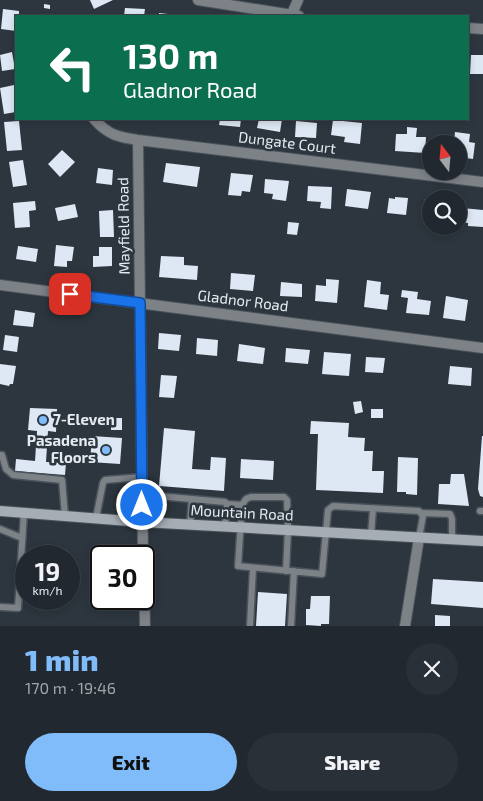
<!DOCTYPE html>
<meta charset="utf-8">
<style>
:root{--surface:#22282f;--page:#2a3037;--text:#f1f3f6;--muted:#a2a6aa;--line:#3f444b;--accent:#81bcfa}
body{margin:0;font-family:"Exo 2",sans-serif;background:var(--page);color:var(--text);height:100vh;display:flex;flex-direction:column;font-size:19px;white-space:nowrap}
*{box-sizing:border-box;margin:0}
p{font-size:16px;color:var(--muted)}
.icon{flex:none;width:28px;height:28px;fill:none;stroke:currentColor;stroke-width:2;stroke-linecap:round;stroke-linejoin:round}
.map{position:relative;height:626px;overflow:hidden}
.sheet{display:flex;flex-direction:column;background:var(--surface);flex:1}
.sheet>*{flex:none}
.top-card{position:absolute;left:15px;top:15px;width:454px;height:105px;border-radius:0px;box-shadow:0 2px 8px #0003,0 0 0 1px var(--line);background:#0b6e4f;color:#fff;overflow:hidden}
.needle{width:32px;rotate:344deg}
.fabs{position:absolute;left:422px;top:135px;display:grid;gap:10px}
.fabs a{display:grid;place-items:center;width:45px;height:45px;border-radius:50%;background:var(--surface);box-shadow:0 2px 8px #0003,0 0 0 1px var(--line);font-size:25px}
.speed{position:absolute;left:15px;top:545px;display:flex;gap:10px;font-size:25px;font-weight:700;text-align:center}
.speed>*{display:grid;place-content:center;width:65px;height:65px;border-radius:50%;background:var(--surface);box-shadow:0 2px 8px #0003,0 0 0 1px var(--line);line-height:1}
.speed small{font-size:12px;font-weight:400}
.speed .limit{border:2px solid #111;border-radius:8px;background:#fff;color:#111}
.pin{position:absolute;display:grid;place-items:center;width:42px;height:42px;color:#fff;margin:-21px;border-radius:10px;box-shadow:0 2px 8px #0006}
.me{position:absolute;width:55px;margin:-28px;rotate:0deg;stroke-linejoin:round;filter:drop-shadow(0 0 4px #0008)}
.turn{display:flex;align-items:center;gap:18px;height:105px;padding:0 25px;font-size:22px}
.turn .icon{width:65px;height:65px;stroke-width:2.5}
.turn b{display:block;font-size:35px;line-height:42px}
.round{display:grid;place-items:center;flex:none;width:52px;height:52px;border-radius:26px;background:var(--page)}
.summary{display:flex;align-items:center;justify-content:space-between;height:85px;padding:0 25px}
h1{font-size:30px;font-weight:800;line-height:38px;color:var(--accent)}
.action{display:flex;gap:10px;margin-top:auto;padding:10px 25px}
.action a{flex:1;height:58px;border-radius:30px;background:var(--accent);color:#111;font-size:20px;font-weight:800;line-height:58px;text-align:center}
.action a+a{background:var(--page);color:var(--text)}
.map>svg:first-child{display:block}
</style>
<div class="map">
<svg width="483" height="626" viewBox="0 0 483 626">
<rect width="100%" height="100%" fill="#2d363f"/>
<path fill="#dde8f4" d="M90 0H113L94 9Z
M44 4 50 5V9L44 8Z
M125 8 145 9 144 16H124Z
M3 9 19 11V16H16V31L1 29Z
M159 13 177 15V16H159Z
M12 52 15 69 2 71 0 55Z
M471 55H483V74H470Z
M14 85 16 112 4 114 0 88Z
M220 119H241L240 127 219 125Z
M259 119H282L280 132 257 128Z
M333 120 362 123 360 144 344 142 345 137 331 135Z
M19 121 22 150 7 151 4 122Z
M296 121 317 123 316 138 295 137Z
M407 127 417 128 416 137H426L425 153 395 151 396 134H407Z
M455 132 470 134 469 142 475 143 473 159 459 157V144H444V142H454Z
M62 150 75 162 60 177 48 164Z
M23 160 27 185 13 187 9 162Z
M166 163 200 167 197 187 163 182Z
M98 168 113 170 112 185 96 183Z
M231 173 253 175 250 192 242 191 241 196 228 195Z
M265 179 289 181 286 201 272 199 273 194 264 193Z
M308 186 332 187 331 209 320 208 321 202 307 201Z
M347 189 371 192 368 209 345 206Z
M395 197 408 198 406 215 387 213 389 198 395 199Z
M425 199H431V222H423Z
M35 201 36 210 29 211 30 227 15 228 13 203Z
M75 204 78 217 58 221 55 208Z
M462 208 483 210V227L468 226V223L460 222Z
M113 210 114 237H100L99 211Z
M288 222 299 223 297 235 287 234Z
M56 245 74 247 72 261H67V267L54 266Z
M18 246 38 249 36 262 16 259Z
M99 247H112V266L93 267V256H99Z
M161 256 184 257V265L198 266 197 280 159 277Z
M231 273 255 275 253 291 230 289Z
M326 279 339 280 337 303 315 301 316 285 326 286Z
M367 280 381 282 380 294 389 295 387 310 364 307Z
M281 282 302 284V297L280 296Z
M402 290 418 292 417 299 431 301 429 315 406 313 408 298 401 297Z
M446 296 468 300 465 321 443 318Z
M15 310 35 313 33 327 13 325Z
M159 333 181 335 179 351 158 349Z
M5 335 19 337 17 352 3 350Z
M197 338 218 340 217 356 196 354Z
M239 344 265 348 263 364 237 361Z
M286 348 310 350 308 364 285 362Z
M324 352 351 354 349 376 322 374Z
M366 357 385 358 383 373 365 372Z
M0 364 16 366 13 384H10L9 386 0 384Z
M450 366 472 368 471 386 448 384Z
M161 375 177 376 174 398 159 397Z
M361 401 363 412 355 414 353 402Z
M30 408 57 409 56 432 48 431 46 462 66 463 65 475 15 471 16 459 35 461 37 431 28 430Z
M371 409H383V418H371Z
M111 418H122V430H111Z
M311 421 349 423 348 437 365 438 364 451H373L372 471H384L383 493 316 490 318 434H310Z
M164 428 195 431 192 469 210 470 211 457 226 458 224 491 159 486Z
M92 436 122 438 120 464 90 462Z
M482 436H483V497L480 496 478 489Z
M398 457 418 458 417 495 406 494V492H397Z
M241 459 274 461 273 480 240 478Z
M451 474H464L469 506 438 504 439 484H450Z
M433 579 483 582V608L431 604Z
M258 592 287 594 285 626H256Z
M311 596H330L329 624H321V626L306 625V609H310Z
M435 615 450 616V626H435Z"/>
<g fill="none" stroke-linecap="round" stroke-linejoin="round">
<g stroke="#4a535b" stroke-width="9">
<path id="lane" d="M0 455H2L6 469 13 475 62 480 65 516
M142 488 151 489 158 496 225 502 227 504 225 527
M227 504 242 505
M480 511H483
M422 513 450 514 452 519V539
M96 518 103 483 105 480 142 477
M190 525 192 499
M0 529 22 538
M371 535 373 509
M286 571 288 530 287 500 284 497H251L246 499 242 505 238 566 322 574 328 510 333 506 419 511 423 516 419 538
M0 607 18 608 24 512
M250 626 253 568
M291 626 294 571"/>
</g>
<g stroke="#4a535b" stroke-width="12">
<path id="street" d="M198 0 299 16
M291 16 298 0
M468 28 483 29
M94 119C108 135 118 137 138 140L483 182
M138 140 143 556
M0 285 483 348
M144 579 145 626
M405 626 419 538"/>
</g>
<g stroke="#4a535b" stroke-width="12">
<path id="secondary" d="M0 511 142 522 483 541"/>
</g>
<use href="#lane" stroke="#7d8287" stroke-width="6"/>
<use href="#street" stroke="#7d8287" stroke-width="10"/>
<use href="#secondary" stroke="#a6adb5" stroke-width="10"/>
</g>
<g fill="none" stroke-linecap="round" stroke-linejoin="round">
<g stroke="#114b97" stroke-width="12">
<path id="route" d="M70 294 140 303 142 505"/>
</g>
<use href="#route" stroke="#1a73e8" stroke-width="9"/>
</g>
<g fill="#81bcfa" stroke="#2d363f" stroke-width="2">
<circle cx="43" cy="420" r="5"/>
<circle cx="106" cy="450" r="5"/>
</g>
<g text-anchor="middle" stroke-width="5" stroke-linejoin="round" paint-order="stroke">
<g font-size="15" fill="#e4eaf0" stroke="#2d363f">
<text transform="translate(287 143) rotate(7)" y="5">Dungate Court</text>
<text transform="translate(124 226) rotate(-91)" y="5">Mayfield Road</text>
<text transform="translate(243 301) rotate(7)" y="5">Gladnor Road</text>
<text transform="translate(242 513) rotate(3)" y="5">Mountain Road</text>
</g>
<g font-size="15" font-weight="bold" fill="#e4eaf0" stroke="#2d363f" text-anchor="start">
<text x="53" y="425">7-Eleven</text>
<text x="96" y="446" text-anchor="end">Pasadena<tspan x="96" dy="17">Floors</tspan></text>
</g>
</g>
</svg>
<div class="fabs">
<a><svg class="needle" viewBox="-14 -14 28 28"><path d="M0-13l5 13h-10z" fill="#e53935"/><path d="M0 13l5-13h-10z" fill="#a2a6aa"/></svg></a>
<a><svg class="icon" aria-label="search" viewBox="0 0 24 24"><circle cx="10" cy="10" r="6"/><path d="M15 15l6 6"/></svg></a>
</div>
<div class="speed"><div>19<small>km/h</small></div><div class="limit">30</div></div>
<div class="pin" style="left:70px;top:294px;background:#d93025"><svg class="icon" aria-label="arrive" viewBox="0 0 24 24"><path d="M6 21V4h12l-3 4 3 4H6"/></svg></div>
<svg class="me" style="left:142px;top:505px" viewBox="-20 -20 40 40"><circle r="17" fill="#1a73e8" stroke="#fff" stroke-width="3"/><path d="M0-11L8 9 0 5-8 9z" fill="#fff"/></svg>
<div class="top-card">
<div class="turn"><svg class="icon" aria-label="left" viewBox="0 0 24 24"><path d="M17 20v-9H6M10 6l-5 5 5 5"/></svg><div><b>130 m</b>Gladnor Road</div></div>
</div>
</div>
<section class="sheet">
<div class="summary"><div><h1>1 min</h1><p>170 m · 19:46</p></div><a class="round"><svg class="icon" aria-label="close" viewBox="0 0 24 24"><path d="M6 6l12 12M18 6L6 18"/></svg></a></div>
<div class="action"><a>Exit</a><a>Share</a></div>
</section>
